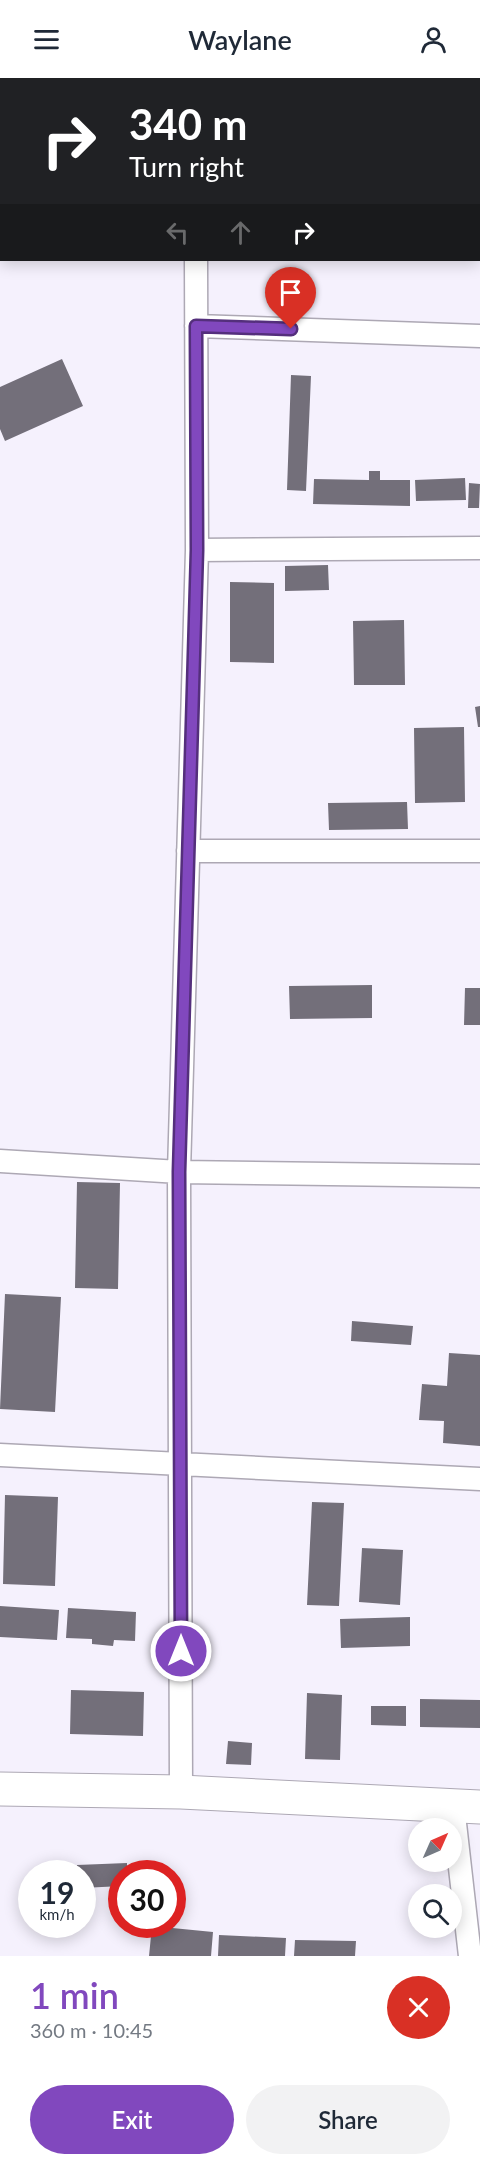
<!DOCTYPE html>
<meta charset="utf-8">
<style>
:root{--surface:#fff;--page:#f2f2f3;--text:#1f2937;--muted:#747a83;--accent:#8148be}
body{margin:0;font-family:Lato,sans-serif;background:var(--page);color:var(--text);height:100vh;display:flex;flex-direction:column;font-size:22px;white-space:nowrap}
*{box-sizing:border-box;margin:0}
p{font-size:20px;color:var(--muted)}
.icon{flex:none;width:33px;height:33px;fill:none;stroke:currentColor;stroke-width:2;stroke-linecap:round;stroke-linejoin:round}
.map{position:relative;height:1878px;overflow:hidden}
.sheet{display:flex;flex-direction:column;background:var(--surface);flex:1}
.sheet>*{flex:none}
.banner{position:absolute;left:0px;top:0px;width:480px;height:183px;box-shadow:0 3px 15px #0003;background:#202124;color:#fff;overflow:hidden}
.needle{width:39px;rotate:45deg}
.fabs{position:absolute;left:408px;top:1740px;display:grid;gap:12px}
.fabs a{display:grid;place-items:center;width:54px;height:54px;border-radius:50%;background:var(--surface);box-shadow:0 3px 15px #0003;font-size:30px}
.speed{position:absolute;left:18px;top:1782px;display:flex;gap:12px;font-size:30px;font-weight:700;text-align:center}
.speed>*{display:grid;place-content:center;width:78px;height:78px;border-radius:50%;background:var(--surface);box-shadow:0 3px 15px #0003;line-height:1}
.speed small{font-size:15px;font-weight:400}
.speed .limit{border:9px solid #d22;background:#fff;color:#111}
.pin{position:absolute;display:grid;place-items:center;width:51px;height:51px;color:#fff;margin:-62px -26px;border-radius:50% 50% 50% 0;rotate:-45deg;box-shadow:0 0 6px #0007}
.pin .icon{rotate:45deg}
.me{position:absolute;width:66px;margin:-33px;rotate:0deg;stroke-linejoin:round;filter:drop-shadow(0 0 4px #0008)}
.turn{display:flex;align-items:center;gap:21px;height:126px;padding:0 30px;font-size:27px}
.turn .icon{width:78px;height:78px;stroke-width:2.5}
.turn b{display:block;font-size:42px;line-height:51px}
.lanes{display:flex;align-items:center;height:57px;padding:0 30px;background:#0003;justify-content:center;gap:30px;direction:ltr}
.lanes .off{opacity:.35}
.round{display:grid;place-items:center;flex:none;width:63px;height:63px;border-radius:32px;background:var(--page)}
.head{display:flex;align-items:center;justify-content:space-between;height:102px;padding:0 30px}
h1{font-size:36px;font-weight:600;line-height:45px;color:var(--accent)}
.primary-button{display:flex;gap:12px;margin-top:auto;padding:12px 30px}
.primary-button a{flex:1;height:69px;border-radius:36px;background:var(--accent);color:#fff;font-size:24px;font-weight:600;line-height:69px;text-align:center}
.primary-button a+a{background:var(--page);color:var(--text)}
header{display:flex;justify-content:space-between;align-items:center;height:78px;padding:0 30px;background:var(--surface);font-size:27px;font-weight:600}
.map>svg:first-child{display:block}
</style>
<header><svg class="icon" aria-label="menu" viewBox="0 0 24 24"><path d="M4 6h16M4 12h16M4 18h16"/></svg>Waylane<svg class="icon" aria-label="person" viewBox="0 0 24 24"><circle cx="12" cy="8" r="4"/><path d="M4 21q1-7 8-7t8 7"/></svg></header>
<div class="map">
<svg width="480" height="1878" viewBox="0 0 480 1878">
<rect width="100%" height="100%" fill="#f5f1fd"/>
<path fill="#736f7a" d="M62 281 83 328 5 363 0 351V309Z
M291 297 311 298 306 413 287 412Z
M369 393H380V402H410V428L313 426 314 401 369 402Z
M465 400 466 422 416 423 415 402Z
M469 405 480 406 479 430H468Z
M328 487 329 512 285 513V488Z
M230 504 274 505V585L230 584Z
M404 542 405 607H354L353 543Z
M480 628V649H478L475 629Z
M464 649 465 724 415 725 414 650Z
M407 724 408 751 329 752 328 725Z
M372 907V940L290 941 289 908Z
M465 910H480V947H464Z
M77 1104 120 1105 118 1211 75 1210Z
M5 1216 61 1219 55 1334 0 1331Z
M352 1243 413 1248 411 1267 351 1263Z
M449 1275 480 1277V1368L443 1365 444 1343 419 1342 422 1306 447 1308Z
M5 1417 58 1419 55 1508 3 1506Z
M312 1424 344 1425 339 1528 307 1527Z
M362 1470 403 1472 400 1527 359 1524Z
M0 1528 59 1532 57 1562 0 1559Z
M68 1530 136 1534 135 1563 114 1562 113 1568 92 1566V1561L66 1560Z
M410 1539V1568L341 1570 340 1541Z
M71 1612 144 1614 143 1658 70 1656Z
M307 1615 342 1617 340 1682 305 1681Z
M420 1621 480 1622V1650L420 1649Z
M371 1628H406V1648L371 1647Z
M228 1663 252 1665 251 1687 226 1686Z
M127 1785V1796H122V1808L82 1810V1796H77V1787Z
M152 1848 213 1854 211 1878H149Z
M219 1857 286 1860 285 1878H218Z
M295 1862 356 1863 355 1878H294Z"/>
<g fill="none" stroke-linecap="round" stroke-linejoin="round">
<g stroke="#ada8b4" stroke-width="25">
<path id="minor" d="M188 0V2
M196 248 480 258
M197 472 480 470
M188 773H480
M0 1083 179 1094 480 1098
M0 1377 480 1401
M181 1714 179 1094 197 472 196 182
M453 1728 470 1878"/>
</g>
<g stroke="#ada8b4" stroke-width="29">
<path id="tertiary" d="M161 2 163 0
M0 129 2 128"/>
</g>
<g stroke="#ada8b4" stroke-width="35">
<path id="primary" d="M0 1711 181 1714 480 1729"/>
</g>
<use href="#minor" stroke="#fff" stroke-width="22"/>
<use href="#tertiary" stroke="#fff" stroke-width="27"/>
<use href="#primary" stroke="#fff" stroke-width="33"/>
</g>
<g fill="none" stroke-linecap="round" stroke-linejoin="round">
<g stroke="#542f7c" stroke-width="15">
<path id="route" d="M181 1573 179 1094 197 472 196 248 291 251"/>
</g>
<use href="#route" stroke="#8148be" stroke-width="10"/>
</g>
</svg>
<div class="fabs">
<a><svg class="needle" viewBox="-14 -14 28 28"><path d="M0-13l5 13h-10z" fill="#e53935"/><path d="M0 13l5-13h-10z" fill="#747a83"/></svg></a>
<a><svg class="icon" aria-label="search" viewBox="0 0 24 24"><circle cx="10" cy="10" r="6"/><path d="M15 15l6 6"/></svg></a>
</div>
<div class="speed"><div>19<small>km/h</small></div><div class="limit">30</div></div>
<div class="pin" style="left:291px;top:251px;background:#d93025"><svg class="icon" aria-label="arrive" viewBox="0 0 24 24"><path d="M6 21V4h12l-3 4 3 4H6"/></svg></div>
<svg class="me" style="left:181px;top:1573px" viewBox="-20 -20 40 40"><circle r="17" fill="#8148be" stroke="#fff" stroke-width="3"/><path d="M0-11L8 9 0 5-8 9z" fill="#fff"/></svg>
<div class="banner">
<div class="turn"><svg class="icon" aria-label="right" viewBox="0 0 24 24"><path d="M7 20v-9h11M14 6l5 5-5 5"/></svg><div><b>340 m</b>Turn right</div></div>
<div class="lanes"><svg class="icon off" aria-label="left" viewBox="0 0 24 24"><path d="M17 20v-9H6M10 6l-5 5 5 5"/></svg><svg class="icon off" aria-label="ahead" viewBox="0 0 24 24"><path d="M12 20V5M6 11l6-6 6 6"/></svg><svg class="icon" aria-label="right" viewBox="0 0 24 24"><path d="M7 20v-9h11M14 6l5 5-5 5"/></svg></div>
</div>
</div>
<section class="sheet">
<div class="head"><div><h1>1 min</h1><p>360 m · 10:45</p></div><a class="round" style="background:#d93025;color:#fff"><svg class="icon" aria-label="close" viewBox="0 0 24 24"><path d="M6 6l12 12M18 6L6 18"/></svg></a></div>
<div class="primary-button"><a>Exit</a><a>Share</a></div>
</section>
